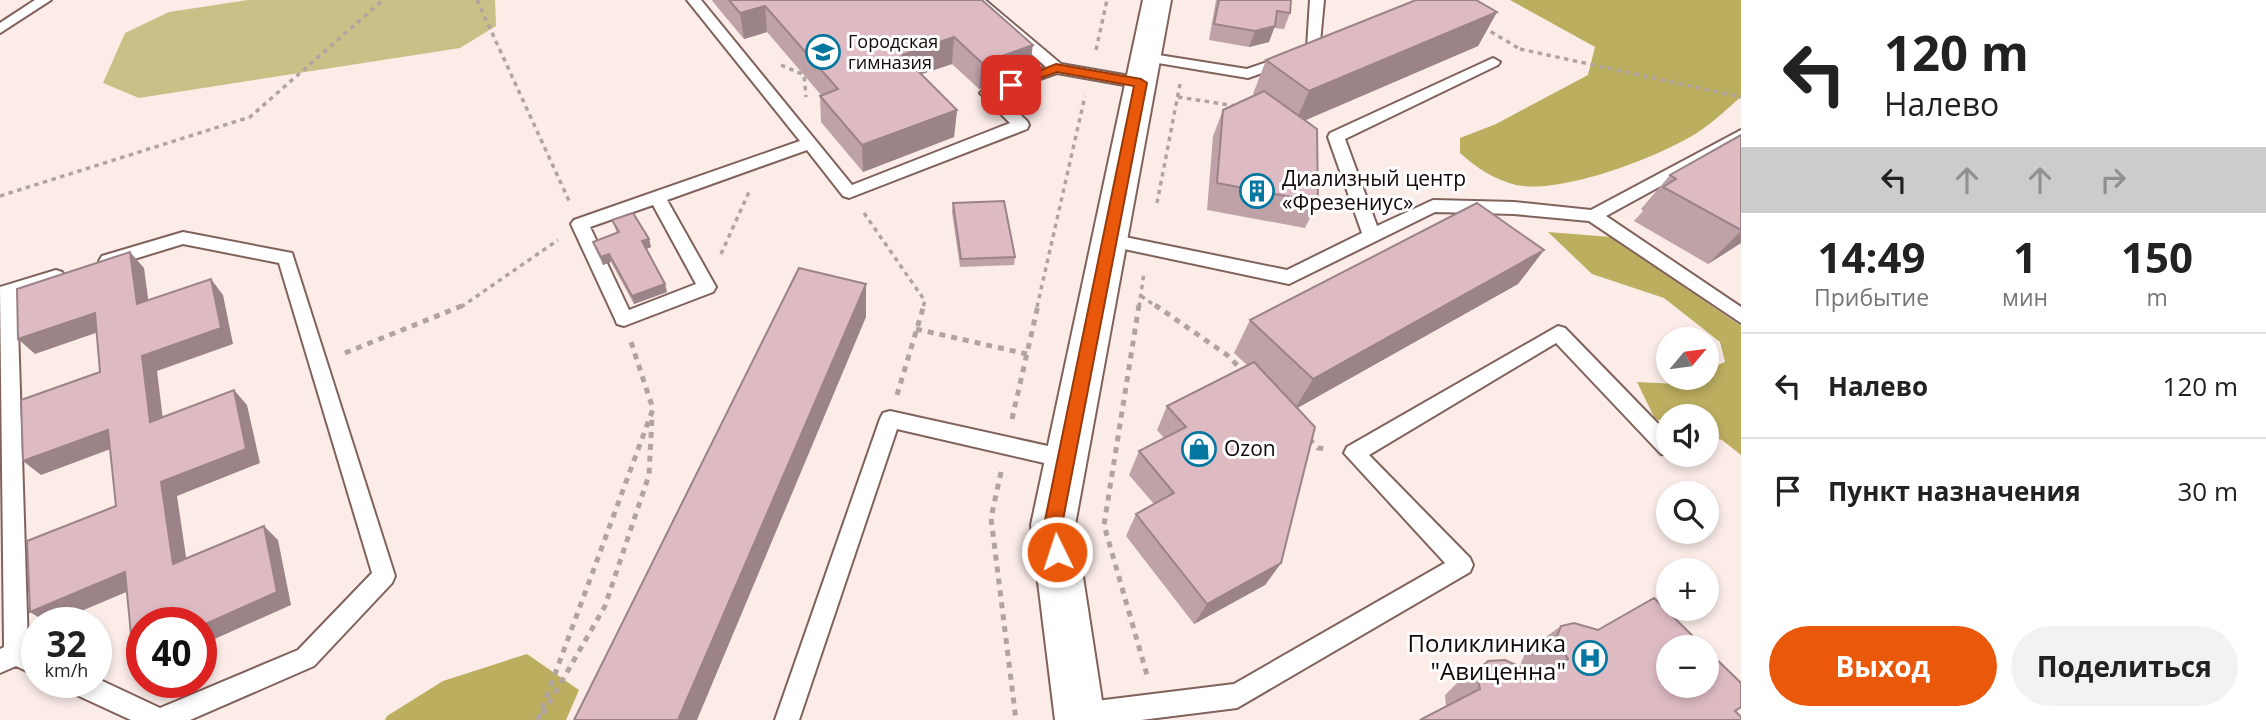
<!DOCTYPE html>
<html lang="ru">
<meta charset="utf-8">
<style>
:root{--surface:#fff;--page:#f2f2f2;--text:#222;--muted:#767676;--line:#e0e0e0;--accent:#ea580c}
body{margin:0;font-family:"Open Sans",sans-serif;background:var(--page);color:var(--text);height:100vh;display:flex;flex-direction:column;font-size:26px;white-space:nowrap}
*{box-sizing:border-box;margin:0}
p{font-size:23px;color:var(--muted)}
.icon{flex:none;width:38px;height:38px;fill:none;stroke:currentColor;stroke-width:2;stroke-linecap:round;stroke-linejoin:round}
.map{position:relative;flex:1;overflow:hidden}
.details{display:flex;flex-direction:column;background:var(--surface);width:525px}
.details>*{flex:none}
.hud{background:#fff;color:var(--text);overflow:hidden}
.needle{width:46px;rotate:61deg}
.controls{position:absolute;left:1656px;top:327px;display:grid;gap:14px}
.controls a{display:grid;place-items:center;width:63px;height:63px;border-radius:50%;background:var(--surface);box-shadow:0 4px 10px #0003;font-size:35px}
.speed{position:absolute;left:21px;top:607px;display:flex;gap:14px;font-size:35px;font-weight:700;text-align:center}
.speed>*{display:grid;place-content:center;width:91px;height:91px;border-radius:50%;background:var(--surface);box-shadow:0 4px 10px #0003;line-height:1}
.speed small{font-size:18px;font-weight:400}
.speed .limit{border:10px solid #d22;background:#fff;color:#111}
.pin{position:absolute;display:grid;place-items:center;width:60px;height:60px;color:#fff;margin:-30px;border-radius:14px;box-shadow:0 4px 10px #0006}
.me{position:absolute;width:77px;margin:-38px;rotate:356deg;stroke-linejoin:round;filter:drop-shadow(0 0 5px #0008)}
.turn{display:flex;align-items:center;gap:24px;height:147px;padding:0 28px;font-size:32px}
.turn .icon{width:91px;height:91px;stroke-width:2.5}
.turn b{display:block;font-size:49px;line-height:60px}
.lanes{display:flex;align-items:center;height:66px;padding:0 28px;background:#0003;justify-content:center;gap:35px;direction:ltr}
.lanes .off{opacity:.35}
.eta{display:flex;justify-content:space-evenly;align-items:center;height:119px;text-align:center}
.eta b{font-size:42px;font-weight:700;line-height:49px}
.cta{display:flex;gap:14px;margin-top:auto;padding:14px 28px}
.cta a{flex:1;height:80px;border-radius:42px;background:var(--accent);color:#fff;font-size:28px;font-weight:700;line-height:80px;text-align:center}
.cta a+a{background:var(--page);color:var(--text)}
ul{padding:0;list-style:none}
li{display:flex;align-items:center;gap:21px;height:105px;padding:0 28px;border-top:2px solid var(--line)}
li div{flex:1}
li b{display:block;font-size:26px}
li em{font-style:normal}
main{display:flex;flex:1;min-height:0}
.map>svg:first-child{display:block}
</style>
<main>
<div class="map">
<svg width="1741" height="720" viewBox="0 0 1741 720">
<rect width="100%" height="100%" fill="#fbece8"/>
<path fill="#c9c087" d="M248 0H495L496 26 460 48 139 98 103 83 125 33 169 12Z"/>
<path fill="#bcae5f" d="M1510 0H1741V97C1729 107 1717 119 1704 128 1667 155 1561 195 1516 185 1493 179 1477 168 1460 153V138L1496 124 1588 75 1595 47Z
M1548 232 1611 237 1741 326V455L1722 440 1706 435V416H1668V423L1655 419 1637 382 1677 384 1689 378H1706V370L1725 362 1720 342 1664 298 1592 274Z
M527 654 579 690 566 720H385L387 716 443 681Z"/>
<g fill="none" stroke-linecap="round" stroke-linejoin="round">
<g stroke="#80625a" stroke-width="4">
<path id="lane" d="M35 0H51L0 33V23Z
M687 0H701L852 185 1010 123 980 93 983 90 1046 67 970 0H985L1061 64 1141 78 1148 83 1141 88 1057 73 998 94 1027 121 1029 125 1027 129 849 198 843 196 807 150 667 200 716 287 713 292 624 326 617 324 615 319 571 224 574 220 800 141ZM653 205 696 284 629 310 590 227Z
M1310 0H1324L1319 53 1248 78 1146 61 1139 57 1146 53 1247 69 1307 48Z
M1493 58 1500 62 1498 65 1345 139 1377 226 1433 200 1514 202 1591 210 1741 130V142L1606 216 1741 307V323L1589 221 1514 214 1435 212 1289 284 1110 246 1101 240 1110 234 1287 270 1362 233 1328 137 1330 133Z
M183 232 292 253 395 576 392 583 314 666 190 720H131L68 691 65 682H96V678L160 708 298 650 372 573 279 263 183 244 108 267 102 266 99 261 102 256Z
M56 270 62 272 65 277 62 282 17 296 28 647 37 652V676L16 666 0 673V649L4 647 0 287Z
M1558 326 1565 328 1668 434V455H1673L1661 454 1556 343 1369 455 1470 558 1473 565 1470 572 1237 708 1141 720H1070L1068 715 1071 706 1080 703 1234 684 1445 563 1344 453 1347 447Z
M890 411 1066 450 1073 453 1076 459 1073 465 1066 468 897 429 799 720H775L880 419 883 413Z"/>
</g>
<g stroke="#80625a" stroke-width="4">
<path id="secondary" d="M1143 0H1171L1075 525 1105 720H1055L1031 525Z"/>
</g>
<path stroke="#b1a4a0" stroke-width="3.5" stroke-dasharray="4.5 4.5" stroke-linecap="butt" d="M477 0 570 203
M1483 27 1520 49
M1520 49 1741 97
M1096 50 1107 0
M781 65 804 75 806 97
M1178 97 1236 106
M0 196 250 117 383 0
M1157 203 1180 84
M864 213 925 301 923 307
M721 254 749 192
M1141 296 1157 307
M461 307 558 240
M1037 307 1085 96
M1139 307 1144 273"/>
<path stroke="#b1a4a0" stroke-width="5" stroke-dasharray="6 6" stroke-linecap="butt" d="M1139 305 1104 525 1147 675
M1155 305 1227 355 1244 372
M916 329 1027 354
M345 353 464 305
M897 395 924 305
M1012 419 1038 305
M1309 439 1318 448 1327 449
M1001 472 991 518 1016 720
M543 714 605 606 649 475 652 417
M538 720 653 409 631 342"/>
<use href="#lane" fill="#fff" fill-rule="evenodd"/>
<use href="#secondary" fill="#fff" fill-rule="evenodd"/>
</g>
<path fill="#bfa1a8" d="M712 0H982L1029 71 979 89 952 64 921 74 957 110 954 137 863 172 821 122 820 96 821 95 767 32 744 39 713 2Z
M1216 0H1291L1290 13 1284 29 1274 28 1269 42 1249 47 1209 40Z
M1497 12 1478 46 1306 120 1318 202 1305 228 1207 210 1213 136 1223 110 1255 95 1253 94 1266 60Z
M1741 135V243L1708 264 1634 221 1643 211 1641 209 1670 175Z
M953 203 1015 257 1014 265 960 267 952 212Z
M612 220 649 239 651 247 646 249 665 284 667 292 634 304 611 262 603 265 596 250 593 242 617 233Z
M1544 250 1518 284 1297 408 1281 563 1265 585 1194 624 1126 536 1136 514 1154 504 1129 475 1139 451 1164 438 1157 430 1167 406 1247 365 1234 353 1250 320Z
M1561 626 1598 630 1705 648 1446 706 1445 695 1456 684 1488 661 1523 668 1521 663 1526 651Z"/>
<path fill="#9b8388" d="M765 6 767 32 744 39 740 13Z
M1497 12 1478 46 1294 125 1309 91Z
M1275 26 1269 42 1249 47 1255 31Z
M954 37 952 64 901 81 902 55Z
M1033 45 1029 71 979 89 982 63Z
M957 110 954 137 863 172 862 145Z
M1741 231V243L1708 264Z
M649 239 651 247 644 250 642 241Z
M1544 250 1518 284 1294 410 1313 379Z
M130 252 144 268 151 320 137 304Z
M609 254 611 262 603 265 601 257Z
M211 279 223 295 233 344 157 371 165 436 150 422 142 356Z
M665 284 667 292 634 304 632 296Z
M866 284V317L697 720H678Z
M95 313 110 328 35 354 18 339Z
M234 390 247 405 260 463 177 496 189 577 173 564 161 482Z
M108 430 124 444 41 475 23 461Z
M264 526 278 540 291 605 201 645V626Z
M1281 563 1265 585 1194 624 1207 604Z
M125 572 143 585 53 623H48L30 612Z
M142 652V661L133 655Z"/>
<path fill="#debbc3" stroke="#9b8388" stroke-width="2" d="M729 0H982L1033 45 982 63 954 37 902 55 957 110 862 145 820 96 838 89 765 6 740 13Z
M1219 0H1291L1290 13 1277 11 1275 26 1255 31 1214 24Z
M1416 0H1476L1497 12 1309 91 1266 60Z
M1264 91 1317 129 1318 202 1217 183 1223 110Z
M1741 135V230L1663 187 1676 179 1670 175Z
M1004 201 1015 257 961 259 953 203Z
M1477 203 1544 250 1313 379 1250 320Z
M633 213 649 239 642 241 665 284 632 296 609 254 601 257 593 242 619 232 612 220Z
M130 252 137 304 211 279 221 328 142 356 150 422 234 390 246 449 161 482 173 564 264 526 277 592 201 626V623H142V652L133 655 125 572 30 612 27 541 116 506 108 430 23 461 21 400 100 372 95 313 18 339 17 289Z
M799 268 866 284 678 720H574Z
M1254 362 1315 427 1281 563 1207 604 1136 514 1174 493 1139 451 1186 427 1167 406Z
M1654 598 1705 648H1668V686H1706V649L1741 683V707L1735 711 1741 717V720H1420L1480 689 1476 672 1488 661 1505 660 1523 668 1534 680 1568 659 1556 639 1561 626 1574 623 1598 630Z"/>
<path fill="#ea580c" stroke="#983908" stroke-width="2" d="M1056 64 1141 79 1147 83 1062 525 1066 552 1063 558 1057 560 1050 558 1044 525 1134 86 1057 72 1011 89 1004 85Z"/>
<defs>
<g id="school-ring" transform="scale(1.75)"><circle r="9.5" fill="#fdfdfd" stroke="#0477a0" stroke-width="1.5"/><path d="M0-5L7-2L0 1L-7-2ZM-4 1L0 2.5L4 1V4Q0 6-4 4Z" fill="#0477a0"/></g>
<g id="building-ring" transform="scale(1.75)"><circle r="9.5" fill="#fdfdfd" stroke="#0477a0" stroke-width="1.5"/><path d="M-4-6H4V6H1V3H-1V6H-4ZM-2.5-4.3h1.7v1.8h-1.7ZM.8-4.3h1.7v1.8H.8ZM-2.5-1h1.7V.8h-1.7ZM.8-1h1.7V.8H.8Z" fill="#0477a0"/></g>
<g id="shop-ring" transform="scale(1.75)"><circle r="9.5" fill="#fdfdfd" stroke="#0477a0" stroke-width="1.5"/><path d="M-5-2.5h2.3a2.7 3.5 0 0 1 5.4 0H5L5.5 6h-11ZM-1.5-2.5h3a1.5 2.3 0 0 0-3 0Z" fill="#0477a0"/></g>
<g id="hospital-ring" transform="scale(1.75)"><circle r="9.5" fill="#fdfdfd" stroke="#0477a0" stroke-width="1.5"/><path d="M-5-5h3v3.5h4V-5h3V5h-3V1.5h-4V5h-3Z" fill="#0477a0"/></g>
</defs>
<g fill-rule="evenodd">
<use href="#school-ring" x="823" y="52"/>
<use href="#building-ring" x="1257" y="191"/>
<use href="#shop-ring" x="1199" y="449"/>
<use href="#hospital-ring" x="1590" y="658"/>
</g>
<g text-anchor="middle" stroke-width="6" stroke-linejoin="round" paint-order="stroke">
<g font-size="18" fill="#130906" stroke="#fdfdfd" text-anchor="start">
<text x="848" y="48">Городская<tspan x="848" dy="21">гимназия</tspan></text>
</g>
<g font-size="21" fill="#130906" stroke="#fdfdfd" text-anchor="start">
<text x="1282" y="186">Диализный центр<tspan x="1282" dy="24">«Фрезениус»</tspan></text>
<text x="1224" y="456">Ozon</text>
</g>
<g font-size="24" fill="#130906" stroke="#fdfdfd" text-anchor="end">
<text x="1566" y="652">Поликлиника<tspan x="1566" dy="28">"Авиценна"</tspan></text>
</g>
</g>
</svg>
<div class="controls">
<a><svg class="needle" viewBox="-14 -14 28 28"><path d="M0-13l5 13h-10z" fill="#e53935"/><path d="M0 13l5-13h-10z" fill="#767676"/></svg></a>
<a><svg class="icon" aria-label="sound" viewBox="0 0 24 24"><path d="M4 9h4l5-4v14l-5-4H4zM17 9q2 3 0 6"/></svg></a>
<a><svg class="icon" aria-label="search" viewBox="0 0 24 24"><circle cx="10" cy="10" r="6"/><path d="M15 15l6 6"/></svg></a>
<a>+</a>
<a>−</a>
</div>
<div class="speed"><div>32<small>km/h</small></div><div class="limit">40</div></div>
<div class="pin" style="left:1011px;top:85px;background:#d93025"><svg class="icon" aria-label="arrive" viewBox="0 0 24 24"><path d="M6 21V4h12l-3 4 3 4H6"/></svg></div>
<svg class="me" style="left:1057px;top:552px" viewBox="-20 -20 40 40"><circle r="17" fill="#ea580c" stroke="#fff" stroke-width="3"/><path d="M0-11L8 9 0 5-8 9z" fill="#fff"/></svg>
</div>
<section class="details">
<div class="hud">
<div class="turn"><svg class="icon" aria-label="left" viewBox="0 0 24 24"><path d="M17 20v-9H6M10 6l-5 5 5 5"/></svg><div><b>120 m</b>Налево</div></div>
<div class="lanes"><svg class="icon" aria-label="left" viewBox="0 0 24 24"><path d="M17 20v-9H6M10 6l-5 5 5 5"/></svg><svg class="icon off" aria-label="ahead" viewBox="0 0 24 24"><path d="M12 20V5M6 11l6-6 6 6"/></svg><svg class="icon off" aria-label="ahead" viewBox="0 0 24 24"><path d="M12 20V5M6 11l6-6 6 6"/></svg><svg class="icon off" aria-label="right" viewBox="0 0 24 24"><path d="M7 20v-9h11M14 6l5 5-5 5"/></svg></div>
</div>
<div class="eta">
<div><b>14:49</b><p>Прибытие</p></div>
<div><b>1</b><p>мин</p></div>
<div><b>150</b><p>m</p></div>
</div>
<ul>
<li><svg class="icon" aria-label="left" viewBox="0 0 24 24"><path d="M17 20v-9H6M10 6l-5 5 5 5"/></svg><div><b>Налево</b></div><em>120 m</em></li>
<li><svg class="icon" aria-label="arrive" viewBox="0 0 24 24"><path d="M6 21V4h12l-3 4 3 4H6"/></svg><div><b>Пункт назначения</b></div><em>30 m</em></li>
</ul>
<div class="cta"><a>Выход</a><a>Поделиться</a></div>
</section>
</main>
